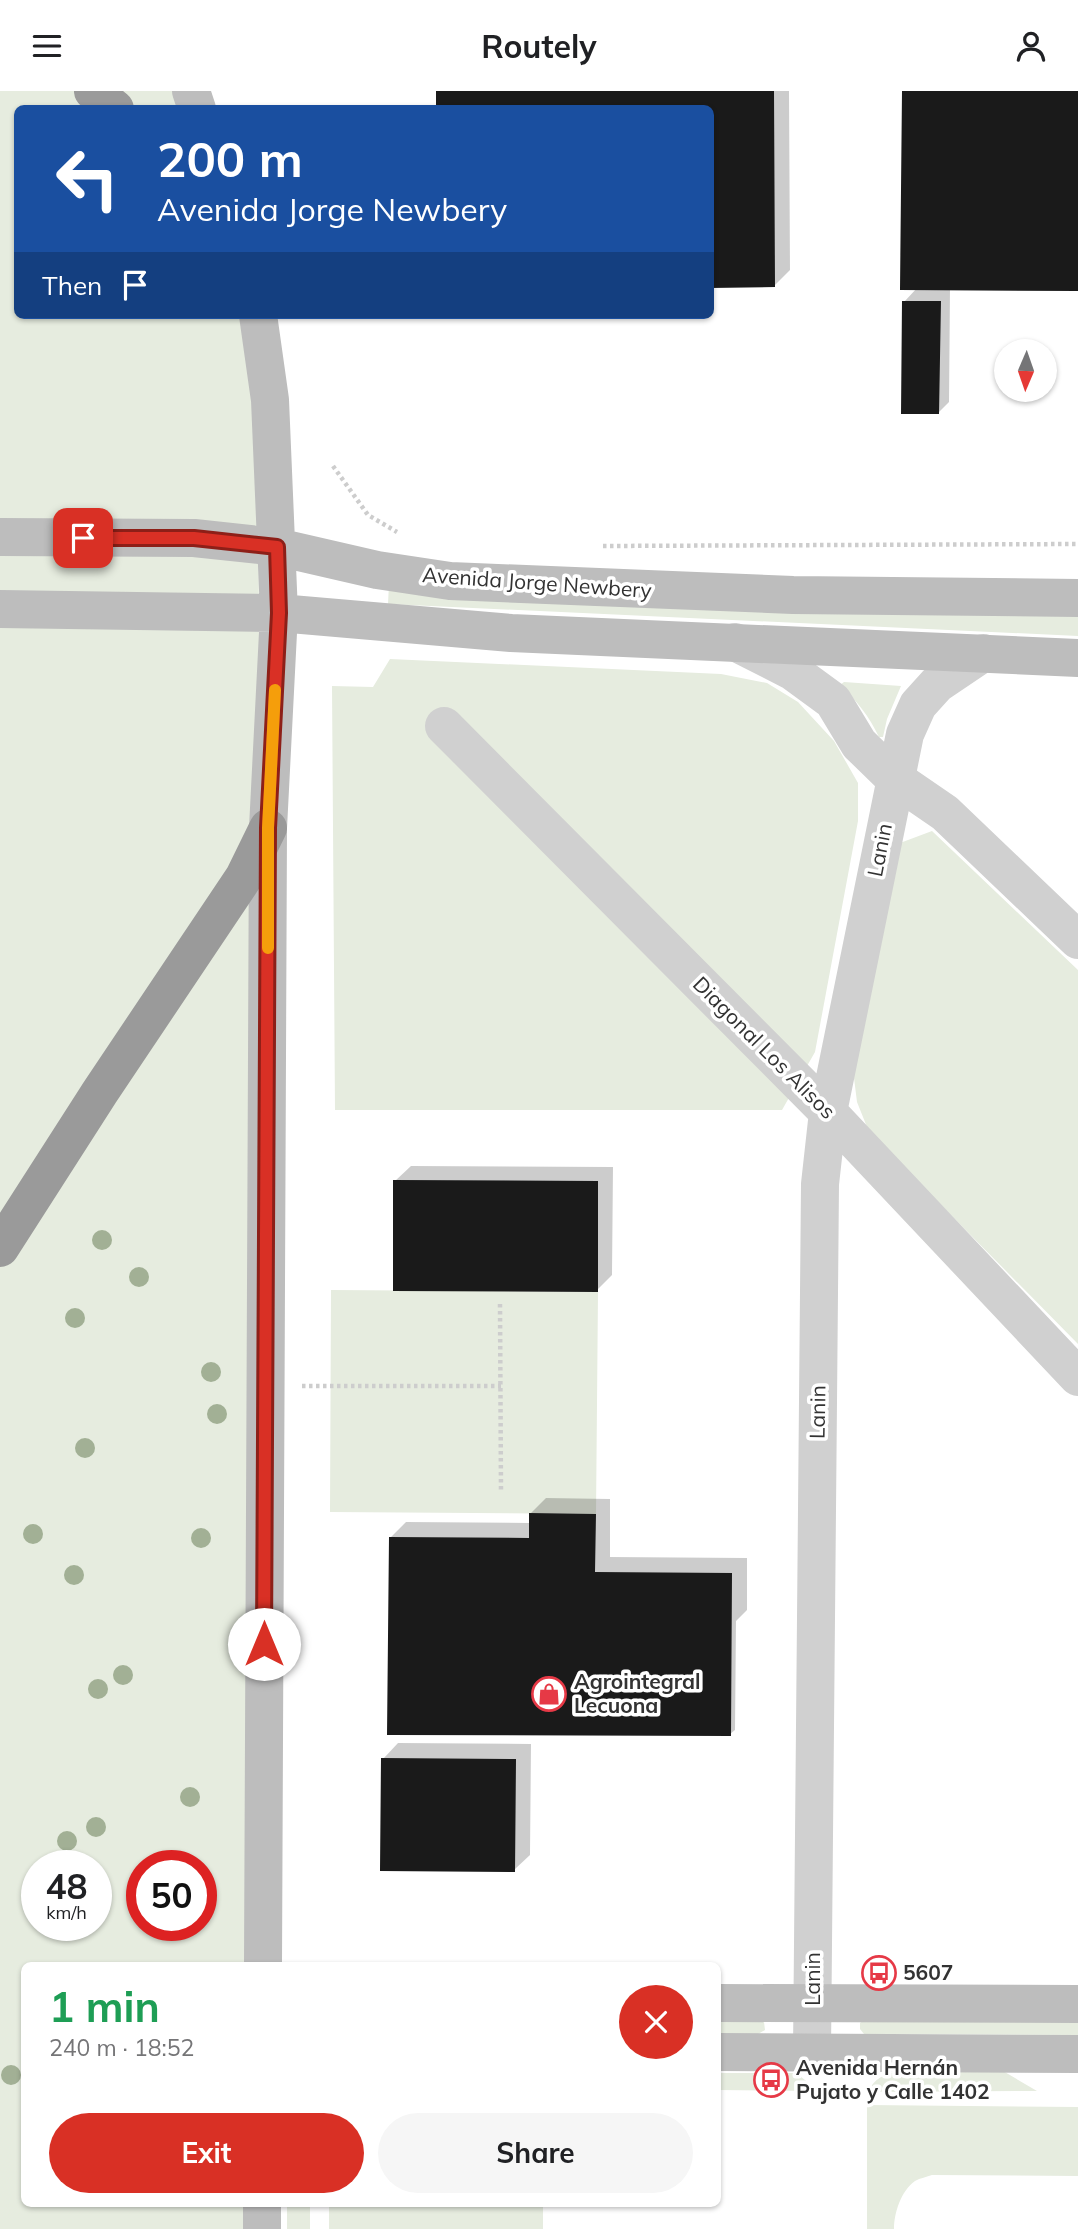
<!DOCTYPE html>
<meta charset="utf-8">
<style>
:root{--surface:#fff;--page:#f6f6f6;--text:#202124;--muted:#757577;--accent:#d93025}
body{margin:0;font-family:Mulish,sans-serif;background:var(--page);color:var(--text);height:100vh;display:flex;flex-direction:column;font-size:26px;white-space:nowrap}
*{box-sizing:border-box;margin:0}
p{font-size:23px;color:var(--muted)}
.icon{flex:none;width:38px;height:38px;fill:none;stroke:currentColor;stroke-width:2;stroke-linecap:round;stroke-linejoin:round}
.map{position:relative;flex:1;overflow:hidden}
.details{position:absolute;left:21px;top:1871px;width:700px;height:245px;display:flex;flex-direction:column;background:var(--surface);border-radius:10px;box-shadow:0 2px 5px #0004}
.details>*{flex:none}
.hud{position:absolute;left:14px;top:14px;width:700px;height:214px;border-radius:10px;box-shadow:0 2px 5px #0004;background:#1a4fa0;color:#fff;overflow:hidden}
.needle{width:46px;rotate:182deg}
.buttons{position:absolute;left:994px;top:248px;display:grid;gap:14px}
.buttons a{display:grid;place-items:center;width:63px;height:63px;border-radius:50%;background:var(--surface);box-shadow:0 2px 5px #0004;font-size:35px}
.speed{position:absolute;left:21px;top:1759px;display:flex;gap:14px;font-size:35px;font-weight:700;text-align:center}
.speed>*{display:grid;place-content:center;width:91px;height:91px;border-radius:50%;background:var(--surface);box-shadow:0 2px 5px #0004;line-height:1}
.speed small{font-size:18px;font-weight:400}
.speed .limit{border:10px solid #d22;background:#fff;color:#111}
.pin{position:absolute;display:grid;place-items:center;width:60px;height:60px;color:#fff;margin:-30px;border-radius:14px;box-shadow:0 4px 10px #0006}
.me{position:absolute;width:77px;margin:-38px;rotate:0deg;stroke-linejoin:round;filter:drop-shadow(0 0 5px #0008)}
.turn{display:flex;align-items:center;gap:24px;height:147px;padding:0 28px;font-size:32px}
.turn .icon{width:91px;height:91px;stroke-width:2.5}
.turn b{display:block;font-size:49px;line-height:60px}
.then{display:flex;align-items:center;height:66px;padding:0 28px;background:#0003;gap:14px;font-size:26px}
.round{display:grid;place-items:center;flex:none;width:74px;height:74px;border-radius:37px;background:var(--page)}
.summary{display:flex;align-items:center;justify-content:space-between;height:119px;padding:0 28px}
h1{font-size:42px;font-weight:700;line-height:52px;color:#1e9e55}
.cta{display:flex;gap:14px;margin-top:auto;padding:14px 28px}
.cta a{flex:1;height:80px;border-radius:42px;background:var(--accent);color:#fff;font-size:28px;font-weight:700;line-height:80px;text-align:center}
.cta a+a{background:var(--page);color:var(--text)}
header{display:flex;justify-content:space-between;align-items:center;height:91px;padding:0 28px;background:var(--surface);font-size:32px;font-weight:700}
.map>svg:first-child{display:block}
</style>
<header><svg class="icon" aria-label="menu" viewBox="0 0 24 24"><path d="M4 6h16M4 12h16M4 18h16"/></svg>Routely<svg class="icon" aria-label="person" viewBox="0 0 24 24"><circle cx="12" cy="8" r="4"/><path d="M4 21q1-7 8-7t8 7"/></svg></header>
<div class="map">
<svg width="1078" height="2138" viewBox="0 0 1078 2138">
<rect width="100%" height="100%" fill="#fff"/>
<path fill="#e6ecdf" fill-rule="evenodd" d="M0 0H191L197 17 18 18V224H258L263 1874H24V2112H262V2138H0ZM37 1774H96V1834H37ZM142 1774H201V1834H142Z
M389 493 1078 523V545L388 513Z
M390 568 721 583 767 592 798 611 834 650 858 692V730L815 961 782 1019H335L332 595 373 596Z
M844 591 901 595 887 628 883 646H879C869 625 857 610 840 594Z
M932 740 1078 879V1253L869 1041 857 1011 853 979 900 752Z
M331 1199 598 1201 596 1423 330 1421Z
M718 1926 764 1931 765 1939 758 1943H718Z
M865 1927H1078V1944L864 1943 860 1938V1932Z
M897 1980H1003L1037 2000 868 2001C874 1987 884 1984 897 1980Z
M718 1982H796L819 2000 718 1999Z
M867 2014 1078 2016V2085L932 2084C927 2086 920 2087 915 2090 901 2100 894 2122 894 2138H867Z
M287 2112H310V2138H287Z
M329 2112H543V2138H329Z"/>
<path fill="#0003" d="M437 0H789L790 179 774 195 710 18Z
M904 0H1078V199L950 198 949 311 938 322 904 211 917 197Z
M411 1075 613 1076 612 1184 597 1199 395 1090Z
M546 1407 610 1408V1466L747 1467V1519L736 1530 735 1639 730 1643 390 1447 406 1431 530 1432V1423Z
M398 1652 531 1653 530 1764 514 1779 383 1668Z"/>
<path fill="#1a1a1a" d="M436 0H774L775 196 710 197V18H436Z
M902 0H1078V200L900 199Z
M902 210H941L939 323H901Z
M393 1089 598 1090V1201L393 1200Z
M529 1422 596 1423 595 1481 732 1482 731 1645 387 1644 389 1446 529 1447Z
M381 1667 516 1668 515 1781 380 1780Z"/>
<g fill="none" stroke-linecap="round" stroke-linejoin="round">
<path stroke="#cdcdcd" stroke-width="4.5" stroke-dasharray="3.5 3.5" stroke-linecap="butt" d="M333 375 368 424 397 441
M603 455 1078 453
M500 1213 501 1402
M302 1295H501"/>
<path stroke="#d0d0d0" stroke-width="38" d="M735 551 792 580 833 610 859 653 894 687 945 722 1078 849
M444 635 828 1021 1078 1286
M812 1961 820 1093 828 1021 905 643 918 614 937 593 983 562"/>
<path stroke="#bdbdbd" stroke-width="38" d="M191 0 197 18
M258 224 270 309 279 522 268 737 263 1874
M0 446 194 447 277 456 377 479 450 490 793 504 1078 507
M0 518 279 522 511 542 1078 567
M718 1912 1078 1913
M718 1961 1078 1963
M262 2138V2112"/>
<path stroke="#9a9a9a" stroke-width="38" d="M93 0 115 18
M0 1157 100 1001 244 786 268 737"/>
</g>
<g fill="#a2b095">
<circle cx="102" cy="1149" r="10"/>
<circle cx="139" cy="1186" r="10"/>
<circle cx="75" cy="1227" r="10"/>
<circle cx="211" cy="1281" r="10"/>
<circle cx="217" cy="1323" r="10"/>
<circle cx="85" cy="1357" r="10"/>
<circle cx="33" cy="1443" r="10"/>
<circle cx="201" cy="1447" r="10"/>
<circle cx="74" cy="1484" r="10"/>
<circle cx="123" cy="1584" r="10"/>
<circle cx="98" cy="1598" r="10"/>
<circle cx="190" cy="1706" r="10"/>
<circle cx="96" cy="1736" r="10"/>
<circle cx="67" cy="1750" r="10"/>
<circle cx="11" cy="1984" r="10"/>
</g>
<g fill="none" stroke-linecap="round" stroke-linejoin="round">
<g stroke="#8d1f18" stroke-width="18">
<path id="route" d="M83 447H194L277 456 279 522 268 737 264 1553"/>
</g>
<use href="#route" stroke="#d93025" stroke-width="12"/>
<path stroke="#f59e0b" stroke-width="12" d="M268 857V737L275 599"/>
</g>
<defs>
<g id="shop-ring" transform="scale(1.75)"><circle r="9.5" fill="#fff" stroke="#e63946" stroke-width="1.5"/><path d="M-5-2.5h2.3a2.7 3.5 0 0 1 5.4 0H5L5.5 6h-11ZM-1.5-2.5h3a1.5 2.3 0 0 0-3 0Z" fill="#e63946"/></g>
<g id="bus-ring" transform="scale(1.75)"><circle r="9.5" fill="#fff" stroke="#e63946" stroke-width="1.5"/><path d="M-5-6H5V4H4V6H2V4H-2V6H-4V4H-5ZM-3.5-4V0h7V-4ZM-3.5 1.2v1.5H-2V1.2ZM2 1.2v1.5H3.5V1.2Z" fill="#e63946"/></g>
</defs>
<g fill-rule="evenodd">
<use href="#shop-ring" x="549" y="1603"/>
<use href="#bus-ring" x="879" y="1882"/>
<use href="#bus-ring" x="771" y="1989"/>
</g>
<g text-anchor="middle" stroke-width="7" stroke-linejoin="round" paint-order="stroke">
<g font-size="21" fill="#333" stroke="#fff">
<text transform="translate(537 492) rotate(4)" y="7">Avenida Jorge Newbery</text>
<text transform="translate(880 759) rotate(-79)" y="7">Lanin</text>
<text transform="translate(764 957) rotate(45)" y="7">Diagonal Los Alisos</text>
<text transform="translate(818 1321) rotate(-89)" y="7">Lanin</text>
<text transform="translate(813 1888) rotate(-90)" y="7">Lanin</text>
</g>
<g font-size="21" font-weight="bold" fill="#333" stroke="#fff" text-anchor="start">
<text x="574" y="1598">Agrointegral<tspan x="574" dy="24">Lecuona</tspan></text>
<text x="903" y="1889">5607</text>
<text x="796" y="1984">Avenida Hernán<tspan x="796" dy="24">Pujato y Calle 1402</tspan></text>
</g>
</g>
</svg>
<div class="buttons">
<a><svg class="needle" viewBox="-14 -14 28 28"><path d="M0-13l5 13h-10z" fill="#e53935"/><path d="M0 13l5-13h-10z" fill="#757577"/></svg></a>
</div>
<div class="speed"><div>48<small>km/h</small></div><div class="limit">50</div></div>
<div class="pin" style="left:83px;top:447px;background:#d93025"><svg class="icon" aria-label="arrive" viewBox="0 0 24 24"><path d="M6 21V4h12l-3 4 3 4H6"/></svg></div>
<svg class="me" style="left:264px;top:1553px" viewBox="-20 -20 40 40"><circle r="19" fill="#fff"/><path d="M0-13L10 11 0 6-10 11z" fill="#d93025"/></svg>
<div class="hud">
<div class="turn"><svg class="icon" aria-label="left" viewBox="0 0 24 24"><path d="M17 20v-9H6M10 6l-5 5 5 5"/></svg><div><b>200 m</b>Avenida Jorge Newbery</div></div>
<div class="then">Then<svg class="icon" aria-label="arrive" viewBox="0 0 24 24"><path d="M6 21V4h12l-3 4 3 4H6"/></svg></div>
</div>
<section class="details">
<div class="summary"><div><h1>1 min</h1><p>240 m · 18:52</p></div><a class="round" style="background:#d93025;color:#fff"><svg class="icon" aria-label="close" viewBox="0 0 24 24"><path d="M6 6l12 12M18 6L6 18"/></svg></a></div>
<div class="cta"><a>Exit</a><a>Share</a></div>
</section>
</div>
